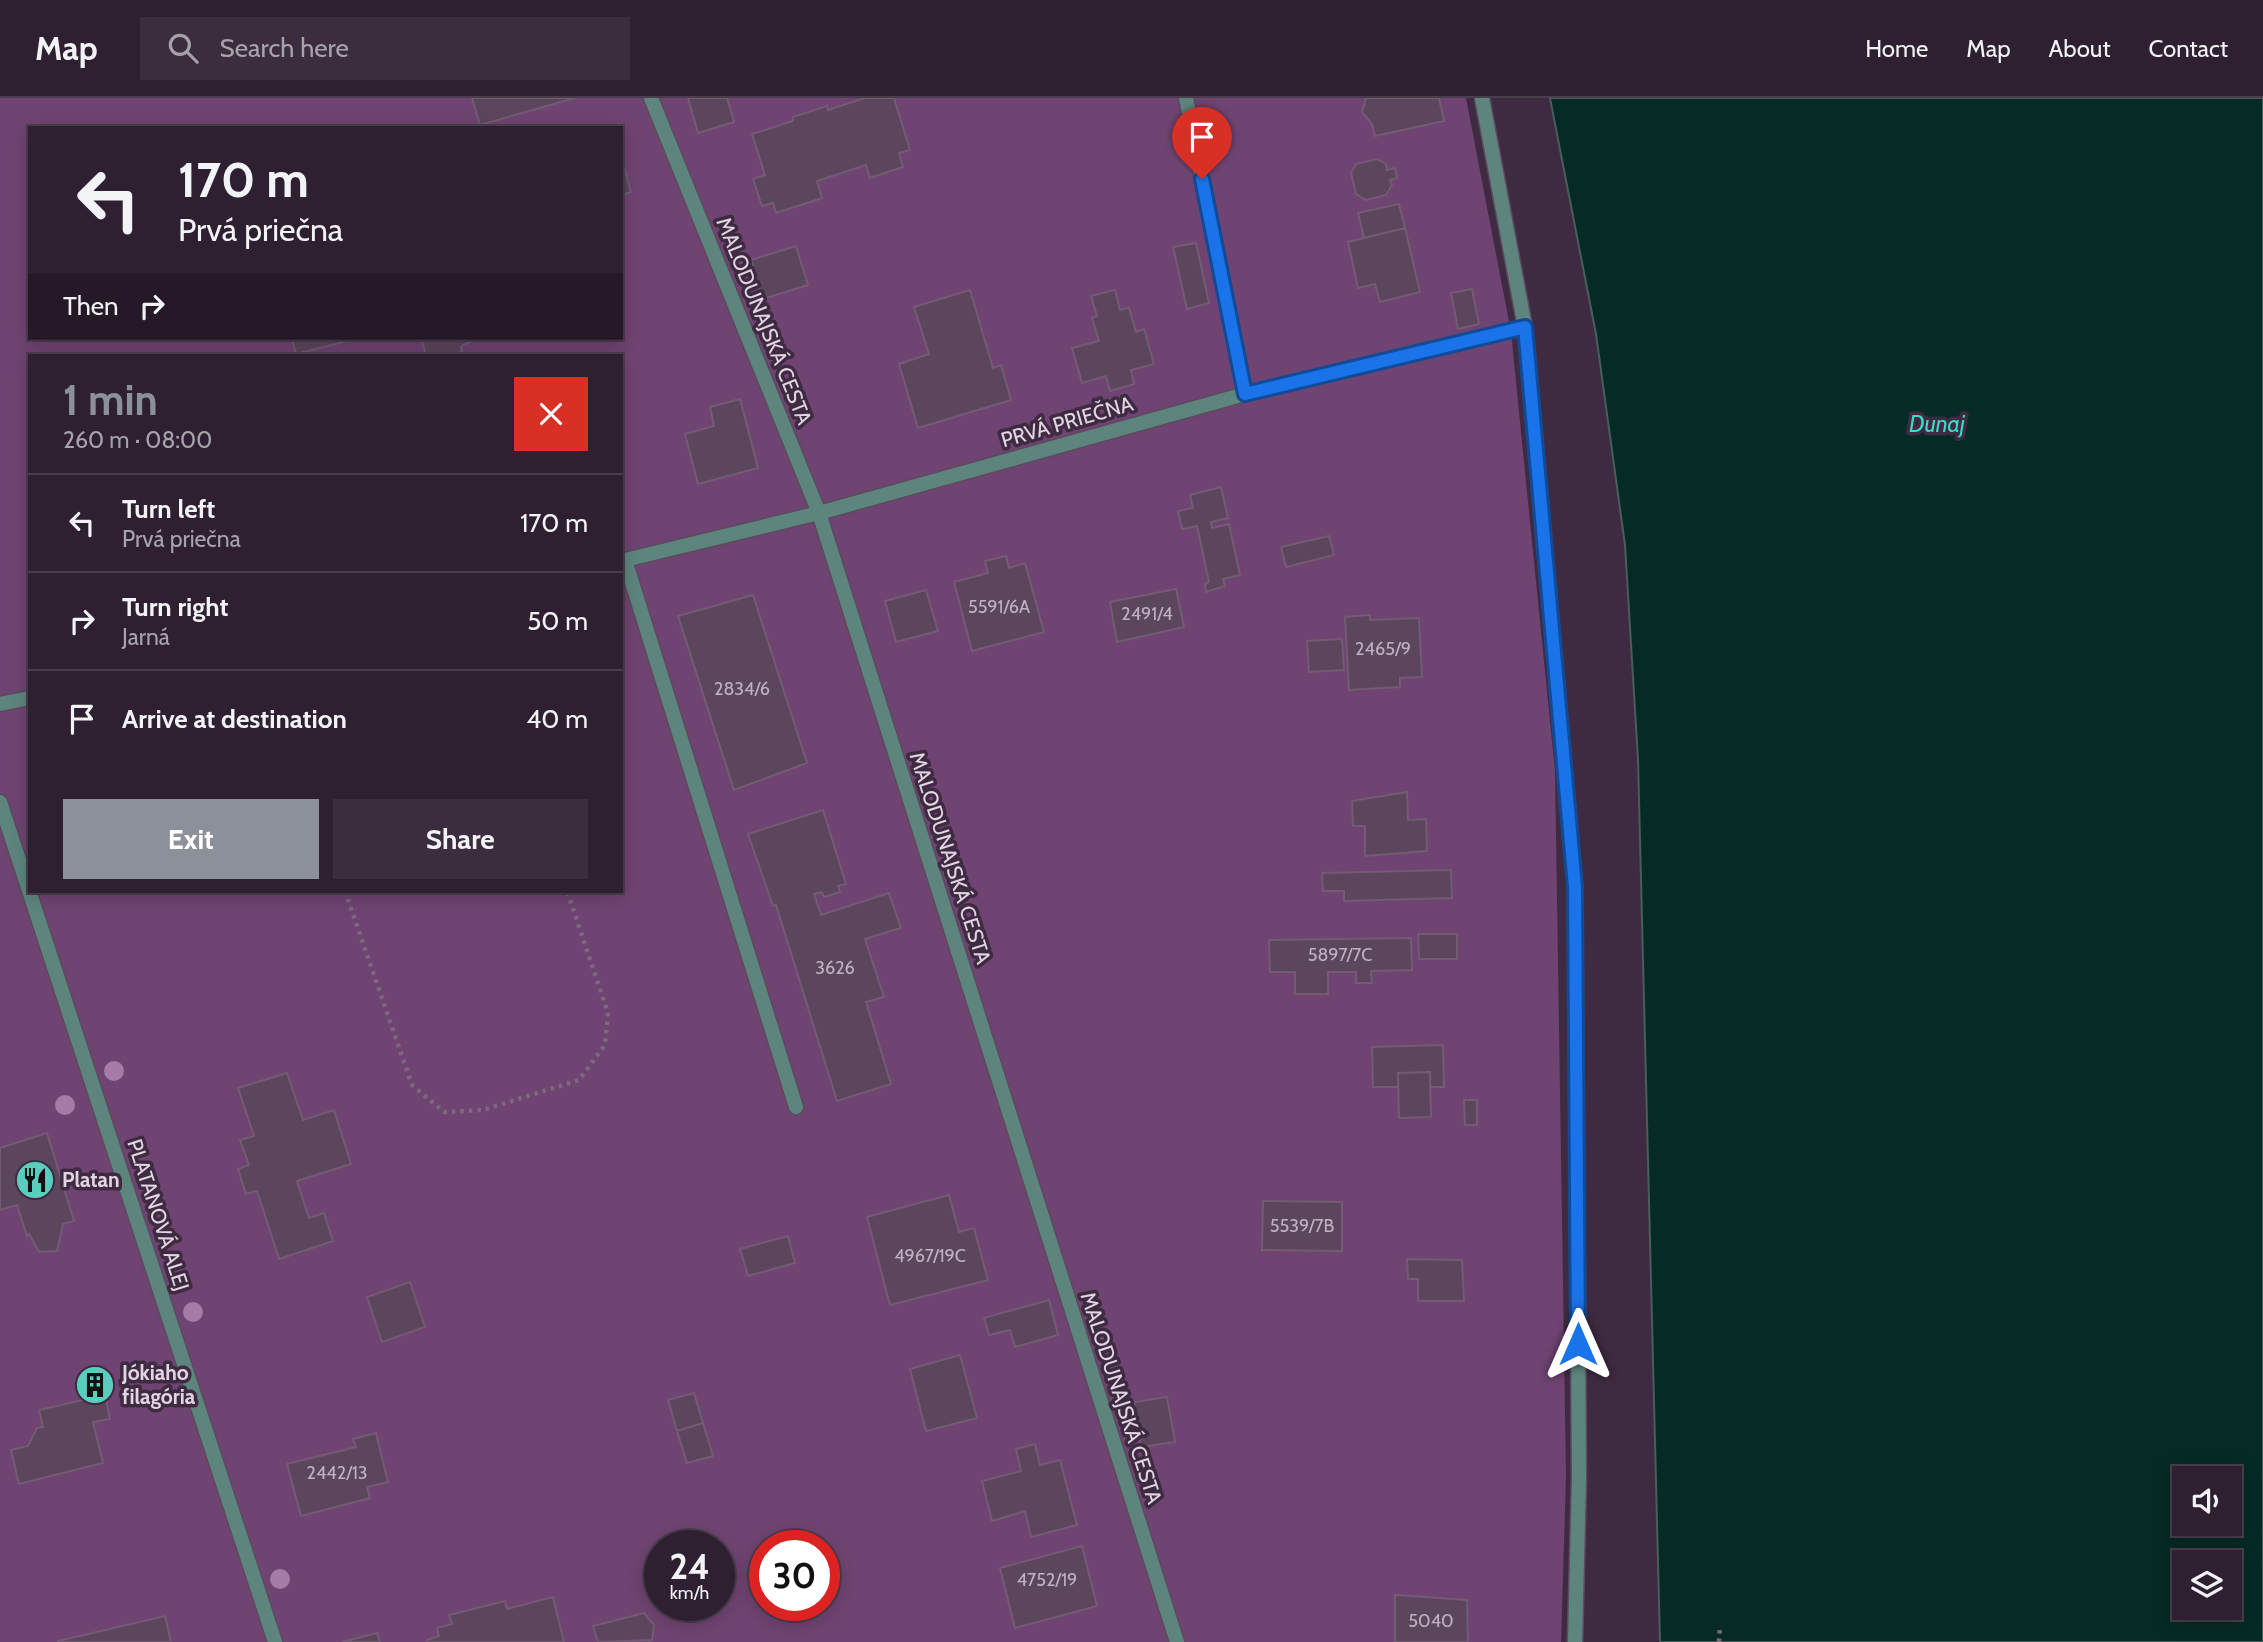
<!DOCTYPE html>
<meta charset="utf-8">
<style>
:root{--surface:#2f2031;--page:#3b2d3d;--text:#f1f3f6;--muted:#a7a3ab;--line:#4a3e4d;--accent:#8c9099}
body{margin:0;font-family:Cabin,sans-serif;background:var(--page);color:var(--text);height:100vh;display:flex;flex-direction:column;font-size:26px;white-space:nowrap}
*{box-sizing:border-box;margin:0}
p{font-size:23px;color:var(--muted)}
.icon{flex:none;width:38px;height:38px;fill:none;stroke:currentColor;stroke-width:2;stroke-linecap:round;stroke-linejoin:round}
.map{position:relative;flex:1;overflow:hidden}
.details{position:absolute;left:28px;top:256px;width:595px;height:539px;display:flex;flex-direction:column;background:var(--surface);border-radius:0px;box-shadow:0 4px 18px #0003,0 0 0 2px var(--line)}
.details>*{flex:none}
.top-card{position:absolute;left:28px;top:28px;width:595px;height:214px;border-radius:0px;box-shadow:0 4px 18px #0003,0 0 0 2px var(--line);background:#2f2031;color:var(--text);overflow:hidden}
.tools{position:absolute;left:2172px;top:1368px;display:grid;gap:14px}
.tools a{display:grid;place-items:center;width:70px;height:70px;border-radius:0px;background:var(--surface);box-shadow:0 4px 18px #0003,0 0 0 2px var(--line);font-size:35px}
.speed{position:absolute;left:644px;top:1432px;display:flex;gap:14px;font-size:35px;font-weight:700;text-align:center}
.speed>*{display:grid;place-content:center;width:91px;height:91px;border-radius:50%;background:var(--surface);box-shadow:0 4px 18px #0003,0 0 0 2px var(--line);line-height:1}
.speed small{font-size:18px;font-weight:400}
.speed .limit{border:10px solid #d22;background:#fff;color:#111}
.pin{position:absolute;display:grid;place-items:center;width:60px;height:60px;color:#fff;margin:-72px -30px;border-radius:50% 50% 50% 0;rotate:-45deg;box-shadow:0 0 7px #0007}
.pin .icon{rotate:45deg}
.me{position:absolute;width:77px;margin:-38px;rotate:0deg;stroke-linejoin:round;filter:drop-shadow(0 0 5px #0008)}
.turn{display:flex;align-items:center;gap:24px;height:147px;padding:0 35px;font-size:32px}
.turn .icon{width:91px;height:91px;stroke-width:2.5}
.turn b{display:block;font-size:49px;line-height:60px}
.then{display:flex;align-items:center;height:66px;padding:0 35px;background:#0003;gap:14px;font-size:26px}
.round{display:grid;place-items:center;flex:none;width:74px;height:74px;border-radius:0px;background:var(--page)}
.overview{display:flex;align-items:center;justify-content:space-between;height:119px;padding:0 35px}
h1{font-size:42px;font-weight:700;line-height:52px;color:var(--accent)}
.action{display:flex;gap:14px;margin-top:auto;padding:14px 35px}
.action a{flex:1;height:80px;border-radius:0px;background:var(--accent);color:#fff;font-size:28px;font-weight:700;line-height:80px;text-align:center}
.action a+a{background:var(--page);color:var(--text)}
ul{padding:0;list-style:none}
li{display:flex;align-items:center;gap:21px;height:98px;padding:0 35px;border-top:2px solid var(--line)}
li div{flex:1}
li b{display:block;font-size:26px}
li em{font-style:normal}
header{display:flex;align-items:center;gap:42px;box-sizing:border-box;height:98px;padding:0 35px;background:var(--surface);border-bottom:2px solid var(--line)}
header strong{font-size:33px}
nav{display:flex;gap:38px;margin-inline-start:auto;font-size:24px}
.search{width:490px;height:63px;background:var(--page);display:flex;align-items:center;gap:18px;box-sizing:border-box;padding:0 24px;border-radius:0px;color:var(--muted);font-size:26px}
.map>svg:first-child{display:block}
</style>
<header>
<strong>Map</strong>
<div class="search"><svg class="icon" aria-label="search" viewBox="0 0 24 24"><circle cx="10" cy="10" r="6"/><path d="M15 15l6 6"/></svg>Search here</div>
<nav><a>Home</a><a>Map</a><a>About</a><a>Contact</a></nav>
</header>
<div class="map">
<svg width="2263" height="1544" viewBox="0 0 2263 1544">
<rect width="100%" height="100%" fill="#3f2b41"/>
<path fill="#6f4472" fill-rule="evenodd" d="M0 0H1466L1511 234 1555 673 1566 1379 1561 1544H0ZM30 30H621V240H30ZM30 257H621V793H30ZM660 1447H719V1507H660ZM765 1447H824V1507H765Z"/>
<path fill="#062a25" stroke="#485d5e" stroke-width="2" fill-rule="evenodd" d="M1550 0H2263V1544H1660L1638 661 1625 447 1596 236ZM2184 1381H2230V1426H2184ZM2184 1465H2230V1510H2184Z"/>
<path fill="#5c465d" stroke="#725b73" stroke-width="2" d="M472 0H575L480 27Z
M688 0H727L734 24 698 35Z
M865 0H894L910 52 899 55 903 69 870 80 866 67 817 83 822 100 776 115 773 105 762 108 753 81 765 77 752 36 793 23V19L827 8 828 12Z
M1366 0H1439L1444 23 1375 38 1372 26 1362 14Z
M1377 61 1386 66 1387 72 1395 70 1397 80 1390 82 1392 87 1386 97 1366 102 1356 96 1351 75 1356 66Z
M624 68 631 94 621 97V69Z
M1399 106 1405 130 1364 140 1358 115Z
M1405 130 1420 194 1380 204 1375 186 1358 190 1348 144Z
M1196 145 1209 205 1187 211 1173 149Z
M796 148 808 187 763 201 751 162Z
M1472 191 1479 226 1458 231 1451 195Z
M970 192 993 270 1001 267 1011 302 918 330 899 266 929 256 914 209Z
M1115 192 1120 212 1129 210 1136 234 1144 231 1154 266 1131 272 1134 286 1110 293 1106 278 1082 285 1072 250 1099 243 1092 220 1097 218 1091 198Z
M292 240H359L296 256Z
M421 240H479L461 248 462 254 451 257H426Z
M740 301 758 370 698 386 685 336 714 328 710 309Z
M1221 389 1228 420 1211 424 1212 430 1229 426 1240 477 1223 481 1225 488 1206 494 1205 486 1209 484 1197 428 1182 431 1178 413 1193 410 1190 397Z
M1329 438 1334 457 1286 469 1281 449Z
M1006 458 1009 470 1025 465 1044 534 972 553 954 484 988 475 985 463Z
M1176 491 1184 529 1117 544 1110 504Z
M926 492 938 533 896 544 885 503Z
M753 497 807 665 734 692 678 518Z
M1370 517V522L1419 520 1422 579 1400 580V589L1349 592 1345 519Z
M1342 541 1344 572 1309 574 1307 543Z
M1407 694 1408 722 1426 721 1427 753 1365 758V728H1353L1352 703Z
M823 712 846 786 838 788 840 794 824 799 822 794 814 796 821 817 889 795 901 830 865 841 884 899 866 904 891 986 837 1003 776 807 773 808 748 736Z
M1451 772 1452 800 1344 803V793H1323L1322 775Z
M1418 836H1457V861H1419Z
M1411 840 1412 872 1371 873 1372 885H1356V874H1328V896H1295V874H1270L1269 842Z
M1443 947 1444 989H1430V974L1398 975V989H1373L1372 949Z
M1430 974 1431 1019 1399 1020 1398 975Z
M287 975 303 1022 334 1012 351 1066 297 1083 309 1120 324 1115 333 1143 279 1161 257 1093 246 1096 238 1071 249 1067 240 1042 254 1038 238 990Z
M1464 1002H1477V1027H1465Z
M47 1035 74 1123 63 1126 57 1153 39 1154 29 1136 27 1138 17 1107 0 1112V1050Z
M949 1097 959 1134 974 1130 988 1182 890 1207 867 1119Z
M1263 1103 1342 1104V1153L1262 1152Z
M788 1138 795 1165 748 1178 740 1151Z
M1407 1161 1462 1162 1464 1203H1418V1181H1408Z
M410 1184 425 1229 382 1244 367 1199Z
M1049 1202 1058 1237 1015 1249 1010 1232 989 1237 984 1220Z
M960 1257 977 1320 926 1333 910 1271Z
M103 1275 108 1294 86 1299 82 1281Z
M694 1295 703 1325 677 1333 668 1302Z
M105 1297 110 1321 93 1324 103 1365 19 1386 11 1352 28 1348 37 1330 43 1329 39 1312Z
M1167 1299 1175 1344 1141 1349 1134 1304Z
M703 1325 713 1358 687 1365 677 1333Z
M376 1335 388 1384 367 1389 370 1400 301 1418 287 1366 356 1349 353 1341Z
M1035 1346 1040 1367 1060 1362 1077 1427 1031 1439 1025 1413 992 1423 982 1383 1021 1373 1016 1351Z
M1082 1448 1097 1508 1015 1530 1000 1470Z
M1395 1497 1467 1502 1468 1544H1395Z
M553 1499 564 1544H427V1542L439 1538 437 1530 452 1526 449 1517 505 1503 507 1511Z
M644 1515 654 1527 652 1542 598 1544 593 1528Z
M165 1518 171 1544H58V1543Z
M377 1535 380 1544H342Z"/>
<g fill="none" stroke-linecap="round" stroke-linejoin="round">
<g stroke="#5c4a5e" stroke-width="17">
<path id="lane" d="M625 462 796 1009"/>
</g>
<g stroke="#5c4a5e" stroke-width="17">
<path id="street" d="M651 0 819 415 1177 1544
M1186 0 1245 296
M1482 0 1525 229 1575 789 1579 1380 1575 1544
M621 463 819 415 1245 296 1525 229
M0 606 30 600
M0 704 275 1544"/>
</g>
<path stroke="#7b697c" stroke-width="4.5" stroke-dasharray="3.5 5" stroke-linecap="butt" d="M345 793 412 987 444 1014 483 1012 579 982 605 947 608 915 567 793
M1719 1544 1720 1528"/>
<use href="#lane" stroke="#5d857e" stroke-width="14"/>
<use href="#street" stroke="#5d857e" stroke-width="14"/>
</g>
<g fill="#a57ba7">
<circle cx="114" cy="973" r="10"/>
<circle cx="65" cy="1007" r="10"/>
<circle cx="193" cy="1214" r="10"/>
<circle cx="280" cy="1481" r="10"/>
</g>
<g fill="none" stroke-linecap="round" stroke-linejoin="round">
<g stroke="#114b97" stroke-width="18">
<path id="route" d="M1202 81 1245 296 1525 229 1575 789 1578 1246"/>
</g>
<use href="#route" stroke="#1a73e8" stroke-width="12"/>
</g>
<defs>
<g id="restaurant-disc" transform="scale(2.0125)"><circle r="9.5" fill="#59cebe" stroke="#3f2b41"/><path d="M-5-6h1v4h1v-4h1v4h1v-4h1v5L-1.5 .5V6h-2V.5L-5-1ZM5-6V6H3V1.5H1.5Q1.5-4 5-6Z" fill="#111"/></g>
<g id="building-disc" transform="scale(2.0125)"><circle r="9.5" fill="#59cebe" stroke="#3f2b41"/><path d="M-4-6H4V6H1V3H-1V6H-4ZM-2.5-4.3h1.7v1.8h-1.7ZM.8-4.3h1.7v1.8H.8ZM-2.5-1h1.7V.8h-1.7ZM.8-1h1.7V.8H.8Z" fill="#111"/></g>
</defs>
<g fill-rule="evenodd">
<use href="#restaurant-disc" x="35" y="1082"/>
<use href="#building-disc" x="95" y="1287"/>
</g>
<g text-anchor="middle" stroke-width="7" stroke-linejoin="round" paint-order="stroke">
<g font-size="18" fill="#c0b1c2">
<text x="999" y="515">5591/6A</text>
<text x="1147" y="522">2491/4</text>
<text x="1383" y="557">2465/9</text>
<text x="742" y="597">2834/6</text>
<text x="1340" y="863">5897/7C</text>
<text x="835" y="876">3626</text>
<text x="1302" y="1134">5539/7B</text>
<text x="930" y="1164">4967/19C</text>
<text x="337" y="1381">2442/13</text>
<text x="1047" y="1488">4752/19</text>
<text x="1431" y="1529">5040</text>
</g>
<g font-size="21" fill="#e2d5e3" stroke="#3f2b41">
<text transform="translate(764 223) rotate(68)" y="7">MALODUNAJSKÁ CESTA</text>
<text transform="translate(1067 324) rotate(-16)" y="7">PRVÁ PRIEČNA</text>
<text transform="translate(950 760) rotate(72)" y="7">MALODUNAJSKÁ CESTA</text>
<text transform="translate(158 1117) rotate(72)" y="7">PLATANOVÁ ALEJ</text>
<text transform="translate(1121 1300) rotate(72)" y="7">MALODUNAJSKÁ CESTA</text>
</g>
<g font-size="21" font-weight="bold" fill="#e2d5e3" stroke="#3f2b41" text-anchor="start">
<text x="62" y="1089">Platan</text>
<text x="122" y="1282">Jókiaho<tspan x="122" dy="24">filagória</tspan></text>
</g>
<g font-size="23" font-style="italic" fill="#3adcc8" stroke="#3f2b41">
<text x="1937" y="334">Dunaj</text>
</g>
</g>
</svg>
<div class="tools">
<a><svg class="icon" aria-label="sound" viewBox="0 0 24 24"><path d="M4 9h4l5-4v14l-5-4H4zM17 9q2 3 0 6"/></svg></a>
<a><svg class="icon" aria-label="layers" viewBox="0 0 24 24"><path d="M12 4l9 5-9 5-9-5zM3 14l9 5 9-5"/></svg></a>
</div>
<div class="speed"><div>24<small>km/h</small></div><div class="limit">30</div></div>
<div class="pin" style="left:1202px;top:81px;background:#d93025"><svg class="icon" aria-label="arrive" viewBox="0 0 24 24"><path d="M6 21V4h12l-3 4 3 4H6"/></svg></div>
<svg class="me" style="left:1578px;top:1246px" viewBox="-20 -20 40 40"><path d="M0-17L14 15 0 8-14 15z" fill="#1a73e8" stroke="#fff" stroke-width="4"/></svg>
<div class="top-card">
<div class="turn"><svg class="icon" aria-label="left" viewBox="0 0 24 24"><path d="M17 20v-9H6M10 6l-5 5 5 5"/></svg><div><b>170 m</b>Prvá priečna</div></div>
<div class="then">Then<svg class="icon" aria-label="right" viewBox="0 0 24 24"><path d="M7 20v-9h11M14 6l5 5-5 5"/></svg></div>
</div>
<section class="details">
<div class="overview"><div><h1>1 min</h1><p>260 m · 08:00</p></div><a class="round" style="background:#d93025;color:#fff"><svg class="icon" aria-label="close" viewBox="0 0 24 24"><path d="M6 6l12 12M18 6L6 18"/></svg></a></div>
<ul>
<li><svg class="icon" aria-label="left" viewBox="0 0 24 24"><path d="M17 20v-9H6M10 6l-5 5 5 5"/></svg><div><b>Turn left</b><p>Prvá priečna</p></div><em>170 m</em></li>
<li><svg class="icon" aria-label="right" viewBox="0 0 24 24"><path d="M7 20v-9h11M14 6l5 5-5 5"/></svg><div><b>Turn right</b><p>Jarná</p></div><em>50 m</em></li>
<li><svg class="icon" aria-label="arrive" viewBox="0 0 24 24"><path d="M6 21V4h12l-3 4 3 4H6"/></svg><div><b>Arrive at destination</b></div><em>40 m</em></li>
</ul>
<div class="action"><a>Exit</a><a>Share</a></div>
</section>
</div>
